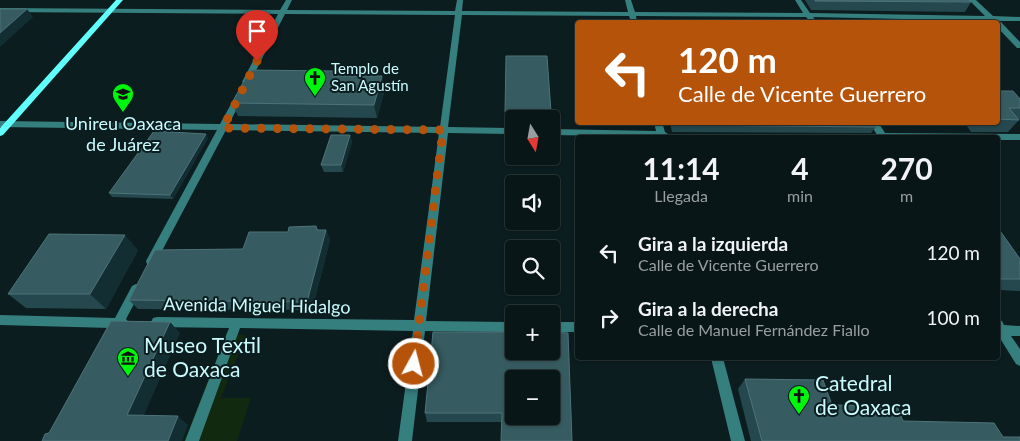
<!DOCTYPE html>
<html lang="es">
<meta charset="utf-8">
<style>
:root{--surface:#091617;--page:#172324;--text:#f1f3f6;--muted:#999fa1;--line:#293536}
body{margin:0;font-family:Lato,sans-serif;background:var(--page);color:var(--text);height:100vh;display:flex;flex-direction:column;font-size:19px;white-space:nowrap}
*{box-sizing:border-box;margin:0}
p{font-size:16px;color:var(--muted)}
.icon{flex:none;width:28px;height:28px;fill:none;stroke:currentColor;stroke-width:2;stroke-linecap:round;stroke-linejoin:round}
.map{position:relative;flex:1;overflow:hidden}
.sheet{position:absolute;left:575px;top:135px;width:425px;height:225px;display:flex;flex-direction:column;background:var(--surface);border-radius:5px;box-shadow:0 1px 4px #0004,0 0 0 1px var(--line)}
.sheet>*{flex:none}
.banner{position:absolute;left:575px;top:20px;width:425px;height:105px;border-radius:5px;box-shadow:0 1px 4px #0004,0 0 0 1px var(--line);background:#b45309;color:#fff;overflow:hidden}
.needle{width:32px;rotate:169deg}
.controls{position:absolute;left:505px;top:110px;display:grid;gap:10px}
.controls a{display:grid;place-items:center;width:55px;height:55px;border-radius:5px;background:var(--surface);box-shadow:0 1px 4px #0004,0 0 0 1px var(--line);font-size:25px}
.pin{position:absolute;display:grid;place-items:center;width:42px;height:42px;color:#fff;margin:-51px -21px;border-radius:50% 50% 50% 0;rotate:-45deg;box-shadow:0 0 5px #0007}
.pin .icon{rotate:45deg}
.me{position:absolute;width:55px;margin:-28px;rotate:7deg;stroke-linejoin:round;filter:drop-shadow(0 0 4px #0008)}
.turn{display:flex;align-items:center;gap:18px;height:105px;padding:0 20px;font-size:22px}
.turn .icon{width:65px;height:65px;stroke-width:2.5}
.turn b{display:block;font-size:35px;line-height:42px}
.eta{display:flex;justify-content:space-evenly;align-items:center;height:85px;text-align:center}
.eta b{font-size:30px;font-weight:700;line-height:35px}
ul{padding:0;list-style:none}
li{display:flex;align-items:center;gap:15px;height:65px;padding:0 20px}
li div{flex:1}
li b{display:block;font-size:19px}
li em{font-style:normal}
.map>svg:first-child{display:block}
</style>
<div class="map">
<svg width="1020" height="441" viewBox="0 0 1020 441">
<rect width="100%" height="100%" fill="#0c1d1f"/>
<path fill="#11290f" d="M226 334 246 335 221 398H251L237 441H184Z"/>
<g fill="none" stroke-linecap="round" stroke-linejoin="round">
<path fill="#367f7f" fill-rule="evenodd" d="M286 0H292L287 10 455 11 457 0H463L462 11 628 12 625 0H631L635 12 803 13 795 0H801L810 13 985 16 969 0H976L993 16 1020 17V21H996L993 22 990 21 813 17 817 22H810L806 17 636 16 637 22H631L629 16 462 15 448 127 514 128V134L448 133 426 321 514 322V332L425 331 412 441H398L413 331 240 328 199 441H185L229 328 157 327 153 326 151 322 153 318 157 317 414 320 439 133 226 130 155 264 151 265 147 264 146 261 217 130 0 127V121L220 124 236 95 240 92 244 95 229 124 440 127 455 15 285 14 250 82 246 84 242 82 278 14 0 12V8L280 10Z
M995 22H1001L1020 42V48H1017L998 28V22Z
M654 122H662L665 132 668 134 745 135 749 138 551 135V129L656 131Z
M869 122H878L885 133 1020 134V140H998V138H879Z
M136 284 140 286 142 289 126 319 129 323 127 327 116 332 112 331 111 328 0 325V315L115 318 132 286Z
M998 320 1002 321 1004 325 1020 326V336H1011L1020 349V366L1016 364 998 335Z
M551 322H578V332H551Z
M711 358H723L745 441H731Z"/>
<path fill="#61fffc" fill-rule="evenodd" d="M116 0H123L3 135 0 136V128Z"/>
</g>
<path fill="#24484d" d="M805 0H969L971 2 965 12 811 10Z
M335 76 385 89 377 118 238 116 232 103Z
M998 91 1020 99V118L1019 120 1008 132H971L964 122H998Z
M505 112H551L550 119H514V124H505Z
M670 122H873L876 127 871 133 672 132Z
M350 135 352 142 343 172H324L321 165Z
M208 138 173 199 112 197 109 193Z
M316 226 318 230H326L330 240 312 310 138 309 129 300 288 232Z
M998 228 1020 259V291L998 290Z
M138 250 106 309 26 308 8 294Z
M433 332 572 441 502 422H427L425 413Z
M745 379 832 405 903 421 1003 437 1020 441H751L738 389Z"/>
<path fill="#132e33" d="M27 9 33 17 0 47V33Z
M382 76 385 89 377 118 374 105Z
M206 134 208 138 173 199 170 195Z
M350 135 352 142 343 172 341 165Z
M326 230 330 240 312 310 307 302Z
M125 235 138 250 106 309 90 294Z
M170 322 180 333 140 424 127 415Z
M178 416 188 425 182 441H168Z"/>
<path fill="#365b60" stroke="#4d7479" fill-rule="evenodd" d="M815 0H969L971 2 815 1Z
M0 9H27L0 33Z
M506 56H547L551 112H505Z
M250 70 334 71 332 76H382L374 105 232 103Z
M998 91H1013L1020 99V108H1009L1019 120 998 119Z
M673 122H873L876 127 674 125Z
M154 131 206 134 170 195 109 193Z
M331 135H350L341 165H321Z
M316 226 317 230H326L307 302 129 300 155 250 243 249 249 232H288L289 227Z
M998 228 1020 259V279H998Z
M49 234 125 235 90 294H8Z
M111 321 170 322 127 415 178 416 168 441H42L45 434 49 433Z
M433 332H514V351H551V332L568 333 572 441H501L502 413H425ZM514 379H551V416H514Z
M745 379 823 380 832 405 897 406 903 421 994 423 1003 437H1020V441H762Z"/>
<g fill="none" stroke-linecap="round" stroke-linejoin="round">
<path stroke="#b45309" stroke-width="9" stroke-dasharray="0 16.2" d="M257 61 223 128 443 130 414 364"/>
</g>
<defs>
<g id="church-pin" transform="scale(1.125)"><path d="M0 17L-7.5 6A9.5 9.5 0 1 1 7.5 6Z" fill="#00f50d" stroke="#0c1d1f"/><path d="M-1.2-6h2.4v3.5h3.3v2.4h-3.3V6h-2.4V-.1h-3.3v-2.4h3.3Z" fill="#111"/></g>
<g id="university-pin" transform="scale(1.125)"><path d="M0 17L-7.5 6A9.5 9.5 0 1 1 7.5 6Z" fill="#00f50d" stroke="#0c1d1f"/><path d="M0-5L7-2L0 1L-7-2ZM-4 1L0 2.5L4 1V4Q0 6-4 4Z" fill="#111"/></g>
<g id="museum-pin" transform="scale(1.125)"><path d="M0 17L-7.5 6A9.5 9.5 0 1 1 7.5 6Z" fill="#00f50d" stroke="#0c1d1f"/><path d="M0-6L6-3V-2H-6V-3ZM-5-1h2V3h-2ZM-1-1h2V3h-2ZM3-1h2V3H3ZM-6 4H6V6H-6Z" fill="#111"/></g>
</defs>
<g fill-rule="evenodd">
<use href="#church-pin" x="315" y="78"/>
<use href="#university-pin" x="123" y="94"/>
<use href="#museum-pin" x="128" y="358"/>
<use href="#church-pin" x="799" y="396"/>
</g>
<g text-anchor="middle" stroke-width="4" stroke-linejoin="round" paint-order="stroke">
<g font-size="15" fill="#cafbff" stroke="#0c1d1f" text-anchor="start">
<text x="331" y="74">Templo de<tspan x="331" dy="17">San Agustín</tspan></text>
</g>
<g font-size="18" fill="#cafbff" stroke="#0c1d1f">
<text x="123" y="130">Unireu Oaxaca<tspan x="123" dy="21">de Juárez</tspan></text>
</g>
<g font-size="18" fill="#cafbff" stroke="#0c1d1f">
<text transform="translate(257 306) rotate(1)" y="6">Avenida Miguel Hidalgo</text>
</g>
<g font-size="21" fill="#cafbff" stroke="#0c1d1f" text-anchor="start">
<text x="144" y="353">Museo Textil<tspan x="144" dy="24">de Oaxaca</tspan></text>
<text x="815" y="391">Catedral<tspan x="815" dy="24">de Oaxaca</tspan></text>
</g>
</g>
</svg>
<div class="controls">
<a><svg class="needle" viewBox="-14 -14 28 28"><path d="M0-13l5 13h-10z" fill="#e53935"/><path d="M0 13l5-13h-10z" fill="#999fa1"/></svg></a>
<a><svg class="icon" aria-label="sound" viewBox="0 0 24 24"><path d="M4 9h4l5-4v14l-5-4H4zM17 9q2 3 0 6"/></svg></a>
<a><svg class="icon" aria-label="search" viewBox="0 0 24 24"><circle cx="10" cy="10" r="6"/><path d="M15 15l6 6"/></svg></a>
<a>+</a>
<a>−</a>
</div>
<div class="pin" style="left:257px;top:61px;background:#d93025"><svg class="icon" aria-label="arrive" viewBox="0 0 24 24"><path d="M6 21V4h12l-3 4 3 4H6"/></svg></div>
<svg class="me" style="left:414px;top:364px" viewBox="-20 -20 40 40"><circle r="17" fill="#b45309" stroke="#fff" stroke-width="3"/><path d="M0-11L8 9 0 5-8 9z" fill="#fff"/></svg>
<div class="banner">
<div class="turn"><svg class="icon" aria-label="left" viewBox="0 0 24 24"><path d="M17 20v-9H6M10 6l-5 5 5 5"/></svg><div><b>120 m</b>Calle de Vicente Guerrero</div></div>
</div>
<section class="sheet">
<div class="eta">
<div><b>11:14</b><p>Llegada</p></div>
<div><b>4</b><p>min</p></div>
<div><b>270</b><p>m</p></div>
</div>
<ul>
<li><svg class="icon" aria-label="left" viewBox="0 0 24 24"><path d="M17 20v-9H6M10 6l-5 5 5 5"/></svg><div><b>Gira a la izquierda</b><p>Calle de Vicente Guerrero</p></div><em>120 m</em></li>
<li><svg class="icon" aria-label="right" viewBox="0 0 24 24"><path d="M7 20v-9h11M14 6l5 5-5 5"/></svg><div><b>Gira a la derecha</b><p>Calle de Manuel Fernández Fiallo</p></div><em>100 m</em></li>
</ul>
</section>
</div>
